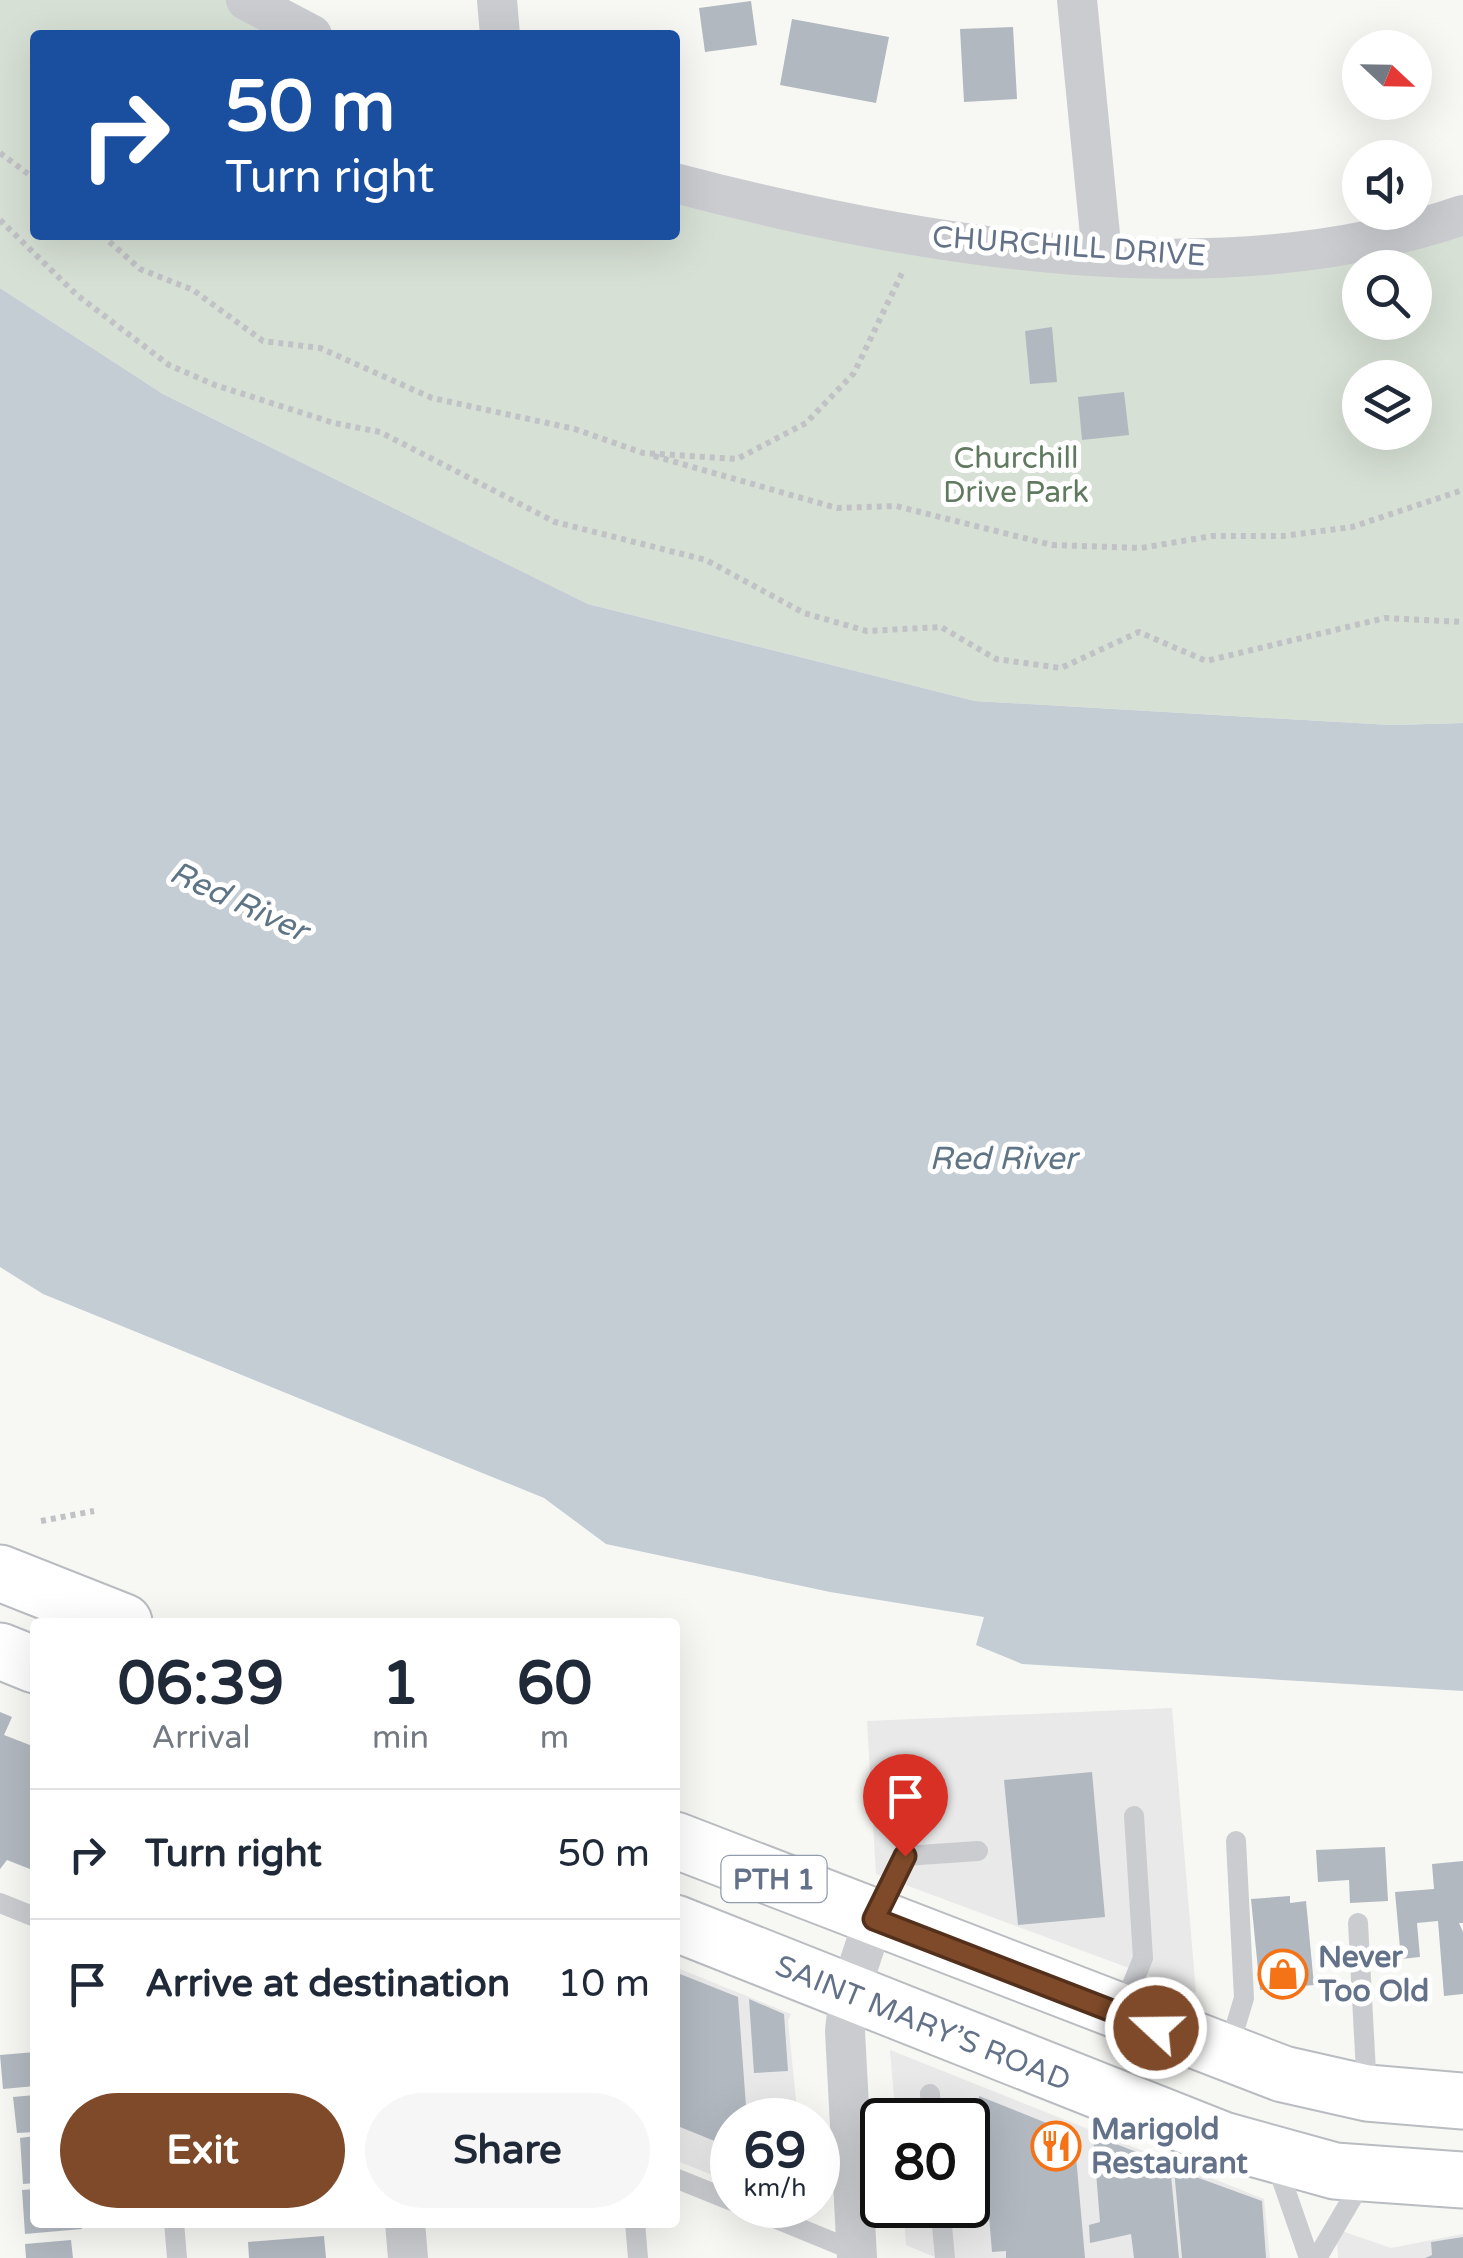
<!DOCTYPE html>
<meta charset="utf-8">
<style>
:root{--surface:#fff;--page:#f6f6f7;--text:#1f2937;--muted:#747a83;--line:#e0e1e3;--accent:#7f4a29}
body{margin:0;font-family:"Varela Round",sans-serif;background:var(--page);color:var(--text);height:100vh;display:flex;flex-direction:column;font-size:38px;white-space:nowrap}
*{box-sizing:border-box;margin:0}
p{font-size:32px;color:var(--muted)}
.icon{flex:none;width:55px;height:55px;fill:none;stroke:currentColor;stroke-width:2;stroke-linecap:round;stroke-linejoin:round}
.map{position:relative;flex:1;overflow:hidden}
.panel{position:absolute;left:30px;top:1618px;width:650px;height:610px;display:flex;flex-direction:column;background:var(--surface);border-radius:10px;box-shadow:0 10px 40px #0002}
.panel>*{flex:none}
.hud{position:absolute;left:30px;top:30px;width:650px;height:210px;border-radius:10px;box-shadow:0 10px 40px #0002;background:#1a4fa0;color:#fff;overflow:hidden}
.needle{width:65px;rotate:112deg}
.controls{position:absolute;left:1342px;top:30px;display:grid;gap:20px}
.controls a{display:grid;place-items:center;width:90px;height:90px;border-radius:50%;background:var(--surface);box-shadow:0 10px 40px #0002;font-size:50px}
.speed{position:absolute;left:710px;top:2098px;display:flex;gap:20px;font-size:50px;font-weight:700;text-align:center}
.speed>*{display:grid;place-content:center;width:130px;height:130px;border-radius:50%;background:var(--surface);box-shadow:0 10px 40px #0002;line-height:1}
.speed small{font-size:25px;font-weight:400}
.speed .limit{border:5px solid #111;border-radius:15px;background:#fff;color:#111}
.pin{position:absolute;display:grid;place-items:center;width:85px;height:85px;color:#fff;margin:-102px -42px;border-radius:50% 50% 50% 0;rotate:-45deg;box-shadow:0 0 10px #0007}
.pin .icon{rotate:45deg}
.me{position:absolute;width:110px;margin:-55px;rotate:291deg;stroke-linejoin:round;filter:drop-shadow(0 0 8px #0008)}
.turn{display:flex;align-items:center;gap:35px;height:210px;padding:0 30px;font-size:45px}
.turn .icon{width:130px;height:130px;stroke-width:2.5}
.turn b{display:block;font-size:70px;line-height:85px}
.eta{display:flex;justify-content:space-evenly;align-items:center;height:170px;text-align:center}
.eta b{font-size:60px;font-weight:800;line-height:70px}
.primary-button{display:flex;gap:20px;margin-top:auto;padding:20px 30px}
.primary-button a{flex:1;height:115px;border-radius:60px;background:var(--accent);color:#fff;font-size:40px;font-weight:800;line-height:115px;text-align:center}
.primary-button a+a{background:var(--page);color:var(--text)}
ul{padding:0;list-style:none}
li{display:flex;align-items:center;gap:30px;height:130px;padding:0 30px;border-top:2px solid var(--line)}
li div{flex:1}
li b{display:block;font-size:38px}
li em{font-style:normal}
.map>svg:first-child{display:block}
</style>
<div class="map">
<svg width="1463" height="2258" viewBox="0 0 1463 2258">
<rect width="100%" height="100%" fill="#f7f8f4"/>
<path fill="#e8e9e8" d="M1172 1708 1196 1993 876 1874 867 1721Z
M675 1967 791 2014 788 2021 798 2120H732V2183L675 2160Z
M890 2050 1264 2199 1270 2258H937L906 2245 903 2205H968V2120H896Z
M1336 2229 1391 2248 1463 2234V2258H1338Z"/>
<path fill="#d7e0d5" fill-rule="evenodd" d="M0 0H246L312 35H35V235H675V183L1102 255 1463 215V723L1391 725 975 701 588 604 163 394 0 288ZM1360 268H1415V322H1360ZM1360 378H1415V432H1360Z"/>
<path fill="#c5cdd4" d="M0 288 163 394 588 604 975 701 1391 725 1463 723V1691L1022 1664 976 1645 984 1617 830 1592 606 1544 544 1498 43 1294 0 1267Z"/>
<path fill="#b2b8c0" d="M751 1 757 45 705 52 699 8Z
M792 19 889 37 876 103 780 85Z
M1013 27 1017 99 964 102 960 29Z
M1052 327 1057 382 1030 384 1025 331Z
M1124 392 1129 435 1082 440 1078 397Z
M0 1712 12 1717 4 1735 35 1747V1871L7 1860 0 1869Z
M1092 1772 1105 1917 1018 1925 1004 1780Z
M1385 1847 1388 1901 1350 1903 1349 1880 1318 1882 1316 1850Z
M1463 1861V1923H1459L1463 1932V1994L1444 1996 1438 1921 1417 1923 1420 1957 1401 1959 1395 1892 1434 1889 1432 1864Z
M1290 1896V1903L1306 1901 1314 1985 1260 1990 1251 1899Z
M675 1972 738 1997 747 2120H732V2148L675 2125Z
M749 1999 784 2014 788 2071 754 2073Z
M35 2052V2086L3 2089 0 2055Z
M35 2095V2132L17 2133 13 2097Z
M979 2096 1074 2134 1085 2258H1006V2251L992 2252Z
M1093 2135 1170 2165 1179 2258H1134L1131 2234 1090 2243 1089 2225 1100 2222Z
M35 2136V2183L23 2184 20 2138Z
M1174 2169 1262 2201 1266 2258H1182Z
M35 2189V2222H81L82 2229 25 2234 22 2190Z
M324 2236 326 2258H249L248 2242Z
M1463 2237V2258H1425L1432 2255 1431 2242Z
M71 2240 73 2258H26L25 2244Z"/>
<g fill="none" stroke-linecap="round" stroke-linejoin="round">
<g stroke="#b9bcc0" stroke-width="59">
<path id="trunk" d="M0 1573 124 1622
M0 1651 35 1665
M675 1840 1283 2074 1367 2093 1463 2101
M675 1923 1223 2140 1335 2171 1463 2180"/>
</g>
<path stroke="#c0c2c5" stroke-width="6" stroke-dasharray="5 5" stroke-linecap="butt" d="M0 153 35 179
M0 220 77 295 169 365 215 385 334 423 380 432 555 522 706 560 804 613 867 631 941 627 996 659 1061 668 1139 632 1206 661 1385 618 1463 622
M102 235 140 269 193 290 263 341 320 348 432 398 575 429 643 453 737 459 806 423 854 373 904 269
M654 456 837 508 896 506 1052 545 1141 548 1212 536H1283L1352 527 1463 490
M41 1521 94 1511"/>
<path stroke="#caccd0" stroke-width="20" d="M0 1903 35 1917
M875 1917 905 1856 978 1851
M1358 1923 1367 2091
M1122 2010 1143 1958 1134 1816
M1228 2051 1244 1998 1236 1841
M930 2094 932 2120
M1276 2163 1309 2258
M675 2178 732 2201
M743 2205 862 2254
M940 2205 945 2258
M174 2222 177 2258
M635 2222 638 2258
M1317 2258 1364 2178"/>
<path stroke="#caccd0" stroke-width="40" d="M246 0 312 35
M497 0 500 35
M1077 0 1102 255
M675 183C918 247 1220 299 1463 215
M405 2222 408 2258
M857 2258 845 2031 849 1994 874 1919"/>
<use href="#trunk" stroke="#fff" stroke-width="55"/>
</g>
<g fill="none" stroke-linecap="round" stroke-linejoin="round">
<g stroke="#53301b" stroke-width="25">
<path id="route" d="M905 1856 874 1919 1156 2028"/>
</g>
<use href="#route" stroke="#7f4a29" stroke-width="18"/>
</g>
<defs>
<g id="shop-ring" transform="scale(2.5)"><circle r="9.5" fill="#fff" stroke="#f57317" stroke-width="1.5"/><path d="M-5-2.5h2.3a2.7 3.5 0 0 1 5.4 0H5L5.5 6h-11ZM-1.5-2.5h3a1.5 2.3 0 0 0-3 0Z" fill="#f57317"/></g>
<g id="restaurant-ring" transform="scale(2.5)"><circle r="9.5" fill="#fff" stroke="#f57317" stroke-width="1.5"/><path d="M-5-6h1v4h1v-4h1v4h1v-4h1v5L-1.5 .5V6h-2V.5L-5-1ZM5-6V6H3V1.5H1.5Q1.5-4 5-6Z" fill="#f57317"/></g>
</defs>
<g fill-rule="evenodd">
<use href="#shop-ring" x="1283" y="1974"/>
<use href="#restaurant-ring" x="1056" y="2146"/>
</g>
<g text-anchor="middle" stroke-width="10" stroke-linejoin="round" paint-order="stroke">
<rect fill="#fff" stroke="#929cac" stroke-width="2.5" x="721.5" y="1856" width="105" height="46" rx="8"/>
<g font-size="28" font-weight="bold" fill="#647289">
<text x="774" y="1889">PTH 1</text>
</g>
<g font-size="30" fill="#647289" stroke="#fff">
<text transform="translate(1069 246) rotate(4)" y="10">CHURCHILL DRIVE</text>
<text transform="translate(923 2023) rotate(22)" y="10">SAINT MARY’S ROAD</text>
</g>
<g font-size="30" fill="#607a5f" stroke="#fff">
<text x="1016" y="468">Churchill<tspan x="1016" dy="34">Drive Park</tspan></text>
</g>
<g font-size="30" font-weight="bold" fill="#647289" stroke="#fff" text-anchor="start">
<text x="1318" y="1967">Never<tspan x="1318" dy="34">Too Old</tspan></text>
<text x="1091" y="2139">Marigold<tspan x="1091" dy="34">Restaurant</tspan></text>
</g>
<g font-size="32" font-style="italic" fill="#5f7484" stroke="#fff">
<text transform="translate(239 901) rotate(25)" y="11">Red River</text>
<text x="1003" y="1169">Red River</text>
</g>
</g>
</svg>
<div class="controls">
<a><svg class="needle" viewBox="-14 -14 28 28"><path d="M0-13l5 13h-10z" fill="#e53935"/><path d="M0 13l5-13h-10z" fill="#747a83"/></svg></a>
<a><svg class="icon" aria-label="sound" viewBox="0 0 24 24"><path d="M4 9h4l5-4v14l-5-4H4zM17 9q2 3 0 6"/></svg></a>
<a><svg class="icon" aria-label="search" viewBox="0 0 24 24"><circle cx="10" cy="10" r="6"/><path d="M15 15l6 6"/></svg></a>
<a><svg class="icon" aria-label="layers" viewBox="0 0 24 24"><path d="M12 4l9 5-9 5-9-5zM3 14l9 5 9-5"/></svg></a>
</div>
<div class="speed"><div>69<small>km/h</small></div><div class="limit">80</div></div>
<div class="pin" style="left:905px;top:1856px;background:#d93025"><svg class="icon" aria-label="arrive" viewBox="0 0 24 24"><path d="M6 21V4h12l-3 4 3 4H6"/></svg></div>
<svg class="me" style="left:1156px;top:2028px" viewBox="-20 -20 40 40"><circle r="17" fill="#7f4a29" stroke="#fff" stroke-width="3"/><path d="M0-11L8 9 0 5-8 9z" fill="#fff"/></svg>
<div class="hud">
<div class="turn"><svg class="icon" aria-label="right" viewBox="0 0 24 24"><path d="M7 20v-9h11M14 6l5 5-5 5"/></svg><div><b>50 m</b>Turn right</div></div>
</div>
<section class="panel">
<div class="eta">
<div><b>06:39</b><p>Arrival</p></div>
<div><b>1</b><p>min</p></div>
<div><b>60</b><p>m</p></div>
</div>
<ul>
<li><svg class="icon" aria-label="right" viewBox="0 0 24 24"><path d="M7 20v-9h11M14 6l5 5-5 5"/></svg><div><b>Turn right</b></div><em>50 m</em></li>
<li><svg class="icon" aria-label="arrive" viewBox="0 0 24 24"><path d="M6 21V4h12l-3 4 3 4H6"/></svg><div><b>Arrive at destination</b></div><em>10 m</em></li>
</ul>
<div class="primary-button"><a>Exit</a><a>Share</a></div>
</section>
</div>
